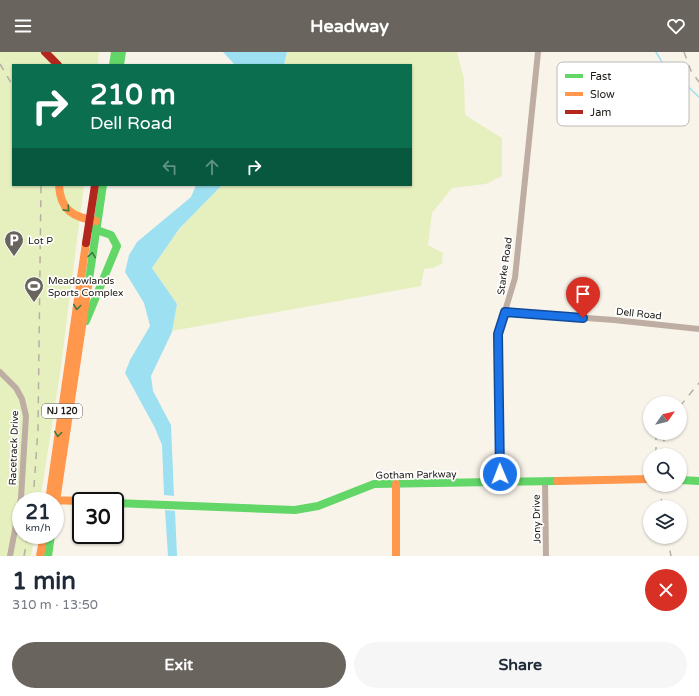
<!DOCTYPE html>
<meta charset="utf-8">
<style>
:root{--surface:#fff;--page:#f6f6f7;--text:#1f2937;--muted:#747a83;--accent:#69655e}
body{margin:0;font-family:"Varela Round",sans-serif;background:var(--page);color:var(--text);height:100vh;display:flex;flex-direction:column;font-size:15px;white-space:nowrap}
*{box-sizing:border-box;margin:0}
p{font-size:13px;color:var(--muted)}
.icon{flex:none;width:22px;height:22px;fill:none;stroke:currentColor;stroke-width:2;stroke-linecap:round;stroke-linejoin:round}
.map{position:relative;height:504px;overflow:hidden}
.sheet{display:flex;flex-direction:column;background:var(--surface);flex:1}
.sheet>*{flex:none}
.guide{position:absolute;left:12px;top:12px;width:400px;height:122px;border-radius:0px;box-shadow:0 1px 3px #0004;background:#0b6e4f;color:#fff;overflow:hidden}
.needle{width:26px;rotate:56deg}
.controls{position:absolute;left:643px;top:344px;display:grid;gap:8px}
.controls a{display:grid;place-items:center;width:44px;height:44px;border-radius:50%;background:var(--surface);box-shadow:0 1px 3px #0004;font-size:20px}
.speed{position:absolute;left:12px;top:440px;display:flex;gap:8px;font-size:20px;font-weight:700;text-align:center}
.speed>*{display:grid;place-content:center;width:52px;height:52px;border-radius:50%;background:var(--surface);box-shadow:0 1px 3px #0004;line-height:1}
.speed small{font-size:10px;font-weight:400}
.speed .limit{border:2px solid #111;border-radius:6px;background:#fff;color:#111}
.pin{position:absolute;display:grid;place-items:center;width:34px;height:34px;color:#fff;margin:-41px -17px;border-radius:50% 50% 50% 0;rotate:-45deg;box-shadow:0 0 4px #0007}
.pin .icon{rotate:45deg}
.me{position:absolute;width:44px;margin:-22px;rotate:359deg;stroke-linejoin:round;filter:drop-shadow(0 0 3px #0008)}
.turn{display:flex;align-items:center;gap:14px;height:84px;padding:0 12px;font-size:18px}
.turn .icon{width:52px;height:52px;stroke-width:2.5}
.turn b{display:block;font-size:28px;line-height:34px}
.lanes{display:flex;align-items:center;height:38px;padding:0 12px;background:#0003;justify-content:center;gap:20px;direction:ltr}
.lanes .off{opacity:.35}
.round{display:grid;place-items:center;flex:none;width:42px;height:42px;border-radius:21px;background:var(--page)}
.headline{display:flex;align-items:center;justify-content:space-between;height:68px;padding:0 12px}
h1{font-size:24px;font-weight:700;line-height:30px}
.cta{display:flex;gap:8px;margin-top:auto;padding:8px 12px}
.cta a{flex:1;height:46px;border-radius:24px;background:var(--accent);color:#fff;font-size:16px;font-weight:700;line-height:46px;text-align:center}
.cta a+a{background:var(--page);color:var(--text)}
header{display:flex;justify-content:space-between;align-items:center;height:52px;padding:0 12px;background:var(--accent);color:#fff;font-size:18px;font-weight:700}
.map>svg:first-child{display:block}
</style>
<header><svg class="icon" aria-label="menu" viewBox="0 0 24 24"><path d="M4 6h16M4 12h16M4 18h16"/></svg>Headway<svg class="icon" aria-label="heart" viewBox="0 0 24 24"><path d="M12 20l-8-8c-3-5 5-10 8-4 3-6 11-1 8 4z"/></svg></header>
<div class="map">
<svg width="699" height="504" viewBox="0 0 699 504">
<rect width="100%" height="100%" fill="#f9f4ea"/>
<path fill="#e6f0bf" d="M0 0H99L98 13H13V133H84L60 322 40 449H21V483H35L31 504H0Z
M287 0H457L464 27 465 63 502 86V124L486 132 452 136 432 161 428 193 443 201 442 212 433 216 424 217 421 234 172 279 177 252 152 216 179 177 222 133H411V13H284Z"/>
<path fill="#9de0f2" d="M223 0H287L284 13H235Z
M196 133H222L179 177 152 216 177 252 172 280 151 324 153 339 171 373 174 444 164 443 162 393 155 376 125 321 130 308 150 274 144 251 125 220 129 203 137 190 191 145Z
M165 458 175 459 177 504H168Z"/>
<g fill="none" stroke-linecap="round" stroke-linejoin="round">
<path stroke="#9de0f2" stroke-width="1.5" d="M656 0 662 10 699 45"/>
<path stroke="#beada2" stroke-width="6" d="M505 260 614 268 699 277
M0 320 16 336 22 347 26 364 21 446 10 504
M545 429 546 504
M500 430 498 282 515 226 538 0"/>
<path stroke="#63d668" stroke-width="8" d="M113 13 115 0
M120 13 122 0
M88 234 103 133
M86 269 117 194 111 183 91 176
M680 428 699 429
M115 451 295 458 318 454 374 432 557 429
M48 504 51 483"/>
<path stroke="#ff974d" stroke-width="8" d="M59 133C60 158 73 165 96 169
M557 429 650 427
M396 432V504
M51 448 81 449
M49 449 86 191
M55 456 88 234
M40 504 44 483"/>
<path stroke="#b3261e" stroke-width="8" d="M45 0 58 13
M86 191 95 133"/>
<path stroke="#b8aea5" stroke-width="1.5" stroke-dasharray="7 7" stroke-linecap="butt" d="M684 0 691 19 699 30
M0 12 13 34
M680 354 699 331
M656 381V403
M660 403 666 381
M660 433 662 455
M33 449 38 377 41 133
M667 485 671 504
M24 504 28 483"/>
</g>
<defs><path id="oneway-chevron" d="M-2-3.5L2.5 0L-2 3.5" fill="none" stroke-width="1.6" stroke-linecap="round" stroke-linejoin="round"/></defs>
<g stroke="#40773d">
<use href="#oneway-chevron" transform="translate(67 157) rotate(47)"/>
<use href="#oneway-chevron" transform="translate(92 203) rotate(-82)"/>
<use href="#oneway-chevron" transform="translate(77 255) rotate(98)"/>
<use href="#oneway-chevron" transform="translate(58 382) rotate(98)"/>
</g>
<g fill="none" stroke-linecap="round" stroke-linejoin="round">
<g stroke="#114b97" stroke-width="10">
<path id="route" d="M500 422 498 282 505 260 583 266"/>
</g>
<use href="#route" stroke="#1a73e8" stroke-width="7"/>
</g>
<defs>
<g id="parking-pin" transform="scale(1)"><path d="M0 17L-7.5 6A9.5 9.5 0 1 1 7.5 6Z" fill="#69655e" stroke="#fff"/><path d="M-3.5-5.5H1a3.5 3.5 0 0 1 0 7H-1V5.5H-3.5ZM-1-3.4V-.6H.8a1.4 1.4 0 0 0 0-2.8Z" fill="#fff"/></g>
<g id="stadium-pin" transform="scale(1)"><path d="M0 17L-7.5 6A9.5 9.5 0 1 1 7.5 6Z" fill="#69655e" stroke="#fff"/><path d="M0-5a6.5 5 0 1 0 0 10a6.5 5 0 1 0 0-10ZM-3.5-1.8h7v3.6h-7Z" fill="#fff"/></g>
</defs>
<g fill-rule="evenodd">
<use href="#parking-pin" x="14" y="188"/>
<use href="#stadium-pin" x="34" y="234"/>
</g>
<g text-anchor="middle" stroke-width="3.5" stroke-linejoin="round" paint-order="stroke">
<rect fill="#fff" stroke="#605d59" stroke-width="1" x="42" y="352" width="40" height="14" rx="3"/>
<g font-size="9" font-weight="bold" fill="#1c1812">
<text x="62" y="362">NJ 120</text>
</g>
<g font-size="10" fill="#1c1812" stroke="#fff" text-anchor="start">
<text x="28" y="192">Lot P</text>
<text x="48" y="232">Meadowlands<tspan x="48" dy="12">Sports Complex</tspan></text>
</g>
<g font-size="10" fill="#1c1812" stroke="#fff">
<text transform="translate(504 214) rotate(-82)" y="4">Starke Road</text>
<text transform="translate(639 261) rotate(6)" y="4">Dell Road</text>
<text transform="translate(13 396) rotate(-88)" y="4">Racetrack Drive</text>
<text transform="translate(416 422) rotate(-1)" y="4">Gotham Parkway</text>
<text transform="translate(536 467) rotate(-91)" y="4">Jony Drive</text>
</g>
</g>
<rect x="557" y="10" width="132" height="64" rx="6" fill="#fff" stroke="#bbbab8" stroke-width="1"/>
<rect x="565" y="22" width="18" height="4" fill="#63d668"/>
<rect x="565" y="40" width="18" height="4" fill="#ff974d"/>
<rect x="565" y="58" width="18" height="4" fill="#b3261e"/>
<g font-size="11" fill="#1c1812">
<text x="590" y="28">Fast</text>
<text x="590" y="46">Slow</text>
<text x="590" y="64">Jam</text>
</g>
</svg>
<div class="controls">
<a><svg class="needle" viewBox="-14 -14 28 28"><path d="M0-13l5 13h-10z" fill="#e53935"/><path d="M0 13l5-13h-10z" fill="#747a83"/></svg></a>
<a><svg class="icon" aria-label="search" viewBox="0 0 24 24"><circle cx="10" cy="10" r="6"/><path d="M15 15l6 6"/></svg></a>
<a><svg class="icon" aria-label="layers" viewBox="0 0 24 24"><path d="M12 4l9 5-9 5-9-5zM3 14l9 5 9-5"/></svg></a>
</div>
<div class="speed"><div>21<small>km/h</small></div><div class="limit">30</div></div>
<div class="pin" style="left:583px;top:266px;background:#d93025"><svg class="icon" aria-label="arrive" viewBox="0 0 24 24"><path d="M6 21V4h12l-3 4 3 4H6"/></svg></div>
<svg class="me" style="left:500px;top:422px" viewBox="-20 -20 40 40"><circle r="17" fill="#1a73e8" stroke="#fff" stroke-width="3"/><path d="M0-11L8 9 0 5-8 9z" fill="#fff"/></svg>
<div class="guide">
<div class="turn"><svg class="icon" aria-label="right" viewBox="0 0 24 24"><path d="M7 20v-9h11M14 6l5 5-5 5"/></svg><div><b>210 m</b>Dell Road</div></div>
<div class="lanes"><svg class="icon off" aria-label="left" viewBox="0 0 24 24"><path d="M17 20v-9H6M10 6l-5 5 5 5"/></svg><svg class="icon off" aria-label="ahead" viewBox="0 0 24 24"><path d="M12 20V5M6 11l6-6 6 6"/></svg><svg class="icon" aria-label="right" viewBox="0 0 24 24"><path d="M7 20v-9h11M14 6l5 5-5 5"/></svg></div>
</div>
</div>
<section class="sheet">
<div class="headline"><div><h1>1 min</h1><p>310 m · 13:50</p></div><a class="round" style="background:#d93025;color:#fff"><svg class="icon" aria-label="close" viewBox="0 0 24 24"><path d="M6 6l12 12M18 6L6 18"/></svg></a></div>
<div class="cta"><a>Exit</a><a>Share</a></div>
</section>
